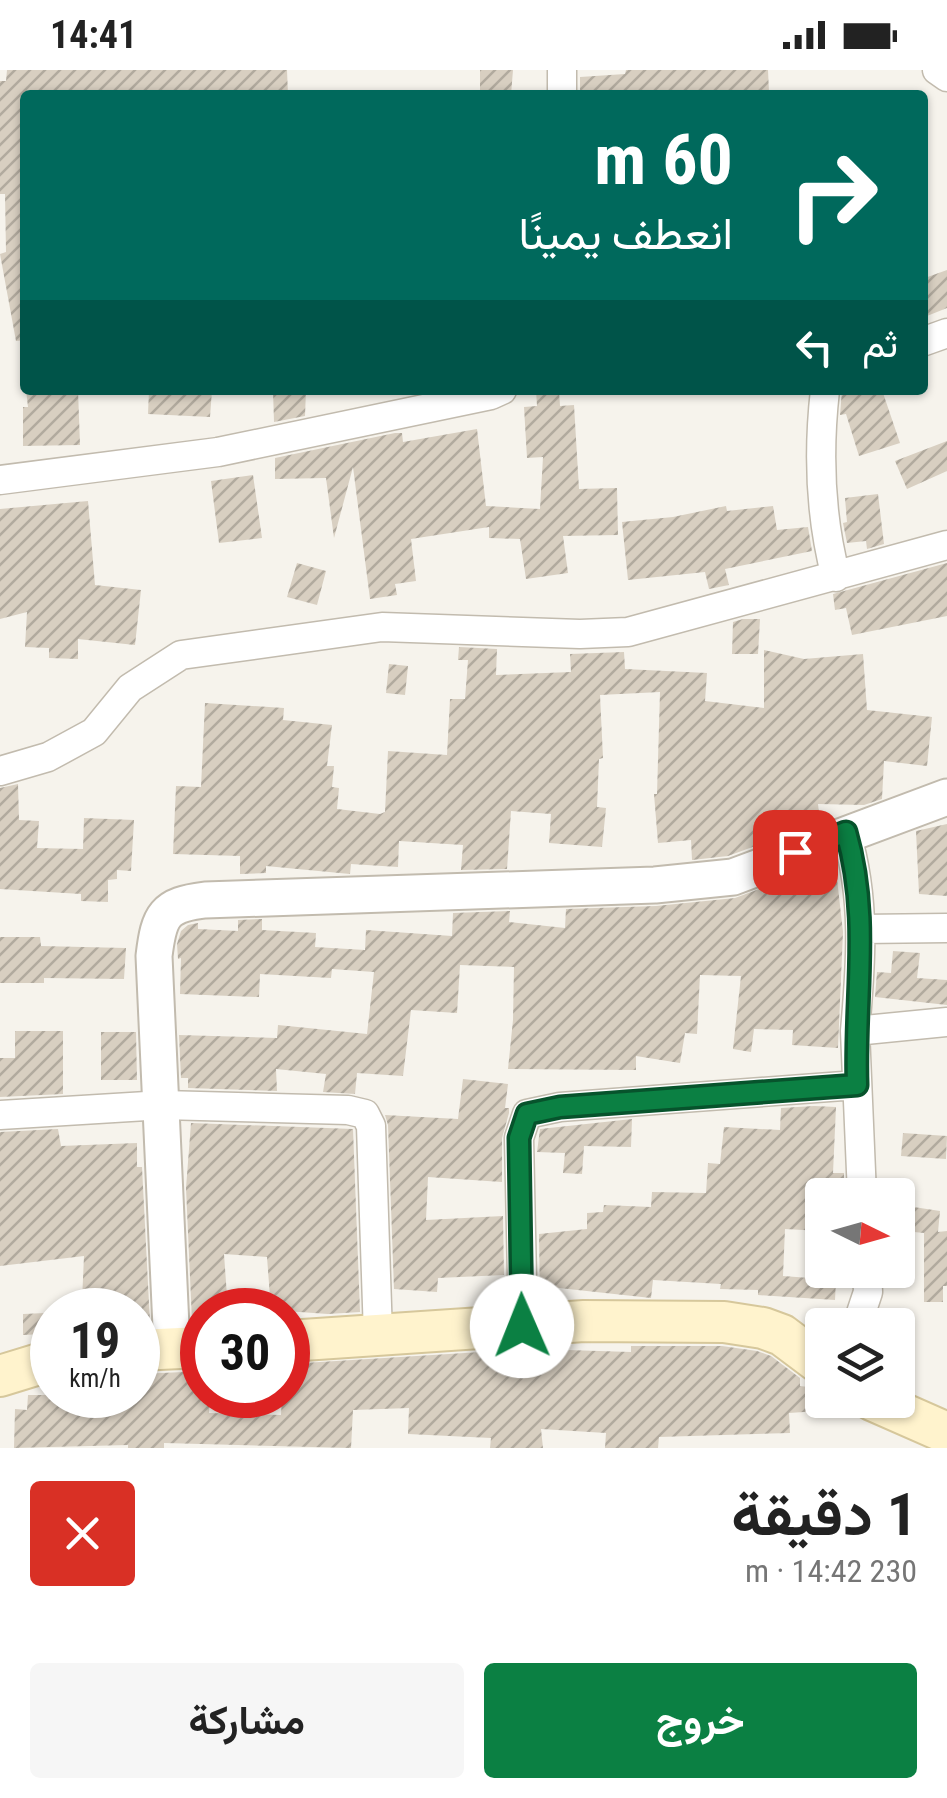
<!DOCTYPE html>
<html lang="ar">
<meta charset="utf-8">
<style>
:root{--surface:#fff;--page:#f6f6f6;--text:#222;--muted:#767676;--accent:#0b8043}
body{margin:0;font-family:"Roboto Condensed",Vazirmatn,sans-serif;background:var(--page);color:var(--text);direction:rtl;height:100vh;display:flex;flex-direction:column;font-size:38px;white-space:nowrap}
*{box-sizing:border-box;margin:0}
p{font-size:32px;color:var(--muted)}
.icon{flex:none;width:55px;height:55px;fill:none;stroke:currentColor;stroke-width:2;stroke-linecap:round;stroke-linejoin:round}
.map{position:relative;height:1378px;overflow:hidden;direction:ltr}
.details{display:flex;flex-direction:column;background:var(--surface);flex:1}
.details>*{flex:none}
.guide{position:absolute;left:20px;top:20px;width:908px;height:305px;border-radius:10px;box-shadow:0 2px 8px #0004;direction:rtl;background:#00695c;color:#fff;overflow:hidden}
.needle{width:65px;rotate:95deg}
.fabs{position:absolute;left:805px;top:1108px;display:grid;gap:20px}
.fabs a{display:grid;place-items:center;width:110px;height:110px;border-radius:10px;background:var(--surface);box-shadow:0 2px 8px #0004;font-size:50px}
.speed{position:absolute;left:30px;top:1218px;display:flex;gap:20px;font-size:50px;font-weight:700;text-align:center}
.speed>*{display:grid;place-content:center;width:130px;height:130px;border-radius:50%;background:var(--surface);box-shadow:0 2px 8px #0004;line-height:1}
.speed small{font-size:25px;font-weight:400}
.speed .limit{border:15px solid #d22;background:#fff;color:#111}
.pin{position:absolute;display:grid;place-items:center;width:85px;height:85px;color:#fff;margin:-42px;border-radius:20px;box-shadow:0 5px 15px #0006}
.me{position:absolute;width:110px;margin:-55px;rotate:359deg;stroke-linejoin:round;filter:drop-shadow(0 0 8px #0008)}
.turn{display:flex;align-items:center;gap:35px;height:210px;padding:0 30px;font-size:45px}
.turn .icon{width:130px;height:130px;stroke-width:2.5}
.turn b{display:block;font-size:70px;line-height:85px}
.then{display:flex;align-items:center;height:95px;padding:0 30px;background:#0003;gap:20px;font-size:38px}
.round{display:grid;place-items:center;flex:none;width:105px;height:105px;border-radius:10px;background:var(--page)}
.head{display:flex;align-items:center;justify-content:space-between;height:170px;padding:0 30px}
h1{font-size:60px;font-weight:700;line-height:75px}
.button{display:flex;gap:20px;margin-top:auto;padding:20px 30px}
.button a{flex:1;height:115px;border-radius:10px;background:var(--accent);color:#fff;font-size:40px;font-weight:700;line-height:115px;text-align:center}
.button a+a{background:var(--page);color:var(--text)}
.status{display:flex;justify-content:space-between;align-items:center;height:70px;padding:0 50px;background:var(--surface);direction:ltr}
.status svg{height:28px;fill:currentColor}
.map>svg:first-child{display:block}
</style>
<div class="status"><b>14:41</b><svg viewBox="0 0 49 12"><path d="M0 12V9h3v3zM5 12V6h3v6zM10 12V3h3v9zM15 12V0h3v12zM26 1h20v11H26zM47 4h2v5h-2z"/></svg></div>
<div class="map">
<svg width="947" height="1378" viewBox="0 0 947 1378">
<defs>
<pattern id="building-hatch" width="6" height="6" patternUnits="userSpaceOnUse" patternTransform="scale(2.5)"><rect width="6" height="6" fill="#d8cfc1"/><path d="M-1 1l2-2M0 6l6-6M5 7l2-2" fill="none" stroke="#b1aa9e"/></pattern>
</defs>
<rect width="100%" height="100%" fill="#f6f3ec"/>
<path fill="url(#building-hatch)" d="M7 0H287L288 25H25V270L16 271 0 184 6 182 5 124H0V11H6Z
M480 0H513L511 25H480Z
M626 0H768L769 22H753V25H580V7L625 4Z
M947 200V238L922 248V209Z
M26 320H78L80 375 23 376V337H28Z
M149 320H212L210 347 148 344Z
M273 320H306L305 346 274 352Z
M536 320H559L560 336 574 335 579 419 617 418 618 465 563 466 568 503 526 509 520 469 489 468V457L411 469 416 511 395 514 397 525 370 529 353 397 334 468 326 408 275 409V388L395 363H402L403 372 477 359 486 436 540 439 543 387 527 388 524 337 537 336Z
M842 320H882L900 373 859 386 846 344 840 345Z
M947 371V401L907 419 895 391Z
M253 405 262 468 219 473 211 411Z
M878 424 884 474 867 479 866 471 847 473 843 453 847 452 845 428Z
M88 431 95 515 141 520 135 575 78 569V589L49 588V578L25 577 27 542 0 549V439Z
M726 436 727 441 773 436 777 460 808 457 812 481 725 499 729 515 709 519 705 502 628 510 622 452 673 447Z
M297 493 326 501 317 535 287 527Z
M947 493V546L852 565 846 538 835 540 833 524Z
M743 549H760L758 584H732L733 552Z
M459 577 497 579 496 605 571 602 570 584 624 582 625 599 707 603 705 631 764 638V580L804 589 863 584 867 640 932 647 927 696 884 691 882 729 864 735 818 734 820 752 728 786 692 790 691 770 658 773 654 724H657L660 622 600 625 603 688 599 689 597 737 606 738 602 777 549 773 551 744 511 741 507 799 461 800 463 775 399 771 398 797 351 794 350 804 266 796V803L240 804V786L173 784 176 716 201 717 205 633 284 638 283 650 332 655 327 696H334L332 717 339 718 337 739 380 744 385 742 388 681 447 685 450 629H465L468 590H458Z
M389 594 408 596 405 625 386 623Z
M18 714 19 750 39 751 37 778 83 779 84 748 134 750 131 801 117 800V809L108 810V832L81 831V824L0 819V718Z
M947 754V826L919 824 916 761Z
M835 791 843 862 838 978 792 975 793 960 754 959 751 982 733 979 741 906 700 905 697 964 685 963 680 993 636 986V1000L508 999 513 950 514 897 460 895 457 943 411 940 403 1006 357 1003 355 1024 323 1022 326 1004 276 999 277 1021 188 1018V1008H181L179 965 277 968 278 955 367 964 374 902 332 899 331 908 260 904 259 927 180 924 181 888 178 889 177 874 181 861 188 855 198 853V859L238 861V850L262 849V860L316 863 315 877 365 880 366 860 452 866 453 843 510 841 509 852 565 858 566 839 656 836 735 828Z
M0 867H40L41 876 126 878 124 909 44 908V913H0Z
M893 881 920 883 917 908 947 910V935L875 927 877 902 891 903Z
M15 961H63V1024L0 1027V988H15Z
M101 962H136L137 1010H101Z
M463 1009 508 1014 505 1038H509V1043L502 1068V1112L428 1107 426 1150 503 1146 504 1205 438 1208 437 1222 394 1219 388 1055 385 1045 458 1049Z
M814 1036 836 1037 833 1103H844V1125H822L821 1161 785 1159 783 1206 836 1210 835 1230 758 1225V1220L720 1219 721 1214 653 1210 651 1228 550 1217V1230H540L539 1164 587 1159V1143L603 1142 604 1135 651 1137 652 1122 706 1123 708 1093 720 1094 724 1057 780 1060 781 1038Z
M632 1049 631 1077 584 1076 582 1104 563 1103 565 1083 537 1082 540 1059Z
M191 1053 353 1059 360 1242 328 1244 271 1240 267 1187 224 1184 228 1240H202V1250L192 1251 186 1118Z
M58 1059 61 1076 137 1073V1097H142L150 1253 138 1254V1240H128V1232L82 1231 84 1186 0 1196V1062Z
M903 1063 947 1066 946 1089 901 1086Z
M907 1136 940 1141 938 1162 947 1161V1216H943V1232H924V1163L904 1161Z
M45 1243V1264L23 1265V1244Z
M631 1276H722L757 1281 771 1286 800 1308V1316L817 1318 818 1341 789 1343 790 1363 659 1367 658 1378H605L606 1363 541 1359 543 1378H490L491 1368 408 1364 409 1338 353 1340 351 1378 164 1373V1378H128V1375L14 1378 15 1339 27 1340 28 1325H138V1304L184 1302V1306L202 1307V1325H210L209 1343 281 1345 282 1325H288V1294L481 1282 535 1284V1279L631 1282Z"/>
<g fill="none" stroke-linecap="round" stroke-linejoin="round">
<g stroke="#c2bbae" stroke-width="31">
<path id="minor" d="M562 0V25
M937 0 947 7
M922 272 947 263
M825 320C818 382 820 446 836 507
M0 410 218 382 491 325 502 320
M0 701 48 687 94 662 130 618 181 585 382 557 580 564 628 562 947 475
M846 763C866 829 861 893 855 961L947 952
M861 859 947 858
M855 961 862 1125
M0 1045 163 1035 348 1040 365 1044 371 1056 378 1265
M523 1255 519 1068 527 1044 560 1037 857 1015
M857 1255 868 1222 867 1200"/>
</g>
<g stroke="#c2bbae" stroke-width="39">
<path id="tertiary" d="M172 1279 154 886C159 845 164 835 205 830L655 815 733 807 947 727"/>
</g>
<g stroke="#d6c79b" stroke-width="44">
<path id="secondary" d="M288 1271 584 1251 724 1252 763 1258 782 1265 822 1295
M138 1280 202 1277
M0 1306 52 1290
M872 1330 947 1363"/>
</g>
<use href="#minor" stroke="#fff" stroke-width="28"/>
<use href="#tertiary" stroke="#fff" stroke-width="35"/>
<use href="#secondary" stroke="#fff3cd" stroke-width="40"/>
</g>
<g fill="none" stroke-linecap="round" stroke-linejoin="round">
<g stroke="#07532c" stroke-width="25">
<path id="route" d="M522 1256 519 1068 527 1044 560 1037 857 1015C854 928 871 848 846 762L795 782"/>
</g>
<use href="#route" stroke="#0b8043" stroke-width="18"/>
</g>
</svg>
<div class="fabs">
<a><svg class="needle" viewBox="-14 -14 28 28"><path d="M0-13l5 13h-10z" fill="#e53935"/><path d="M0 13l5-13h-10z" fill="#767676"/></svg></a>
<a><svg class="icon" aria-label="layers" viewBox="0 0 24 24"><path d="M12 4l9 5-9 5-9-5zM3 14l9 5 9-5"/></svg></a>
</div>
<div class="speed"><div>19<small>km/h</small></div><div class="limit">30</div></div>
<div class="pin" style="left:795px;top:782px;background:#d93025"><svg class="icon" aria-label="arrive" viewBox="0 0 24 24"><path d="M6 21V4h12l-3 4 3 4H6"/></svg></div>
<svg class="me" style="left:522px;top:1256px" viewBox="-20 -20 40 40"><circle r="19" fill="#fff"/><path d="M0-13L10 11 0 6-10 11z" fill="#0b8043"/></svg>
<div class="guide">
<div class="turn"><svg class="icon" aria-label="right" viewBox="0 0 24 24"><path d="M7 20v-9h11M14 6l5 5-5 5"/></svg><div><b>60 m</b>انعطف يمينًا</div></div>
<div class="then">ثم<svg class="icon" aria-label="left" viewBox="0 0 24 24"><path d="M17 20v-9H6M10 6l-5 5 5 5"/></svg></div>
</div>
</div>
<section class="details">
<div class="head"><div><h1>1 دقيقة</h1><p>230 m · 14:42</p></div><a class="round" style="background:#d93025;color:#fff"><svg class="icon" aria-label="close" viewBox="0 0 24 24"><path d="M6 6l12 12M18 6L6 18"/></svg></a></div>
<div class="button"><a>خروج</a><a>مشاركة</a></div>
</section>
